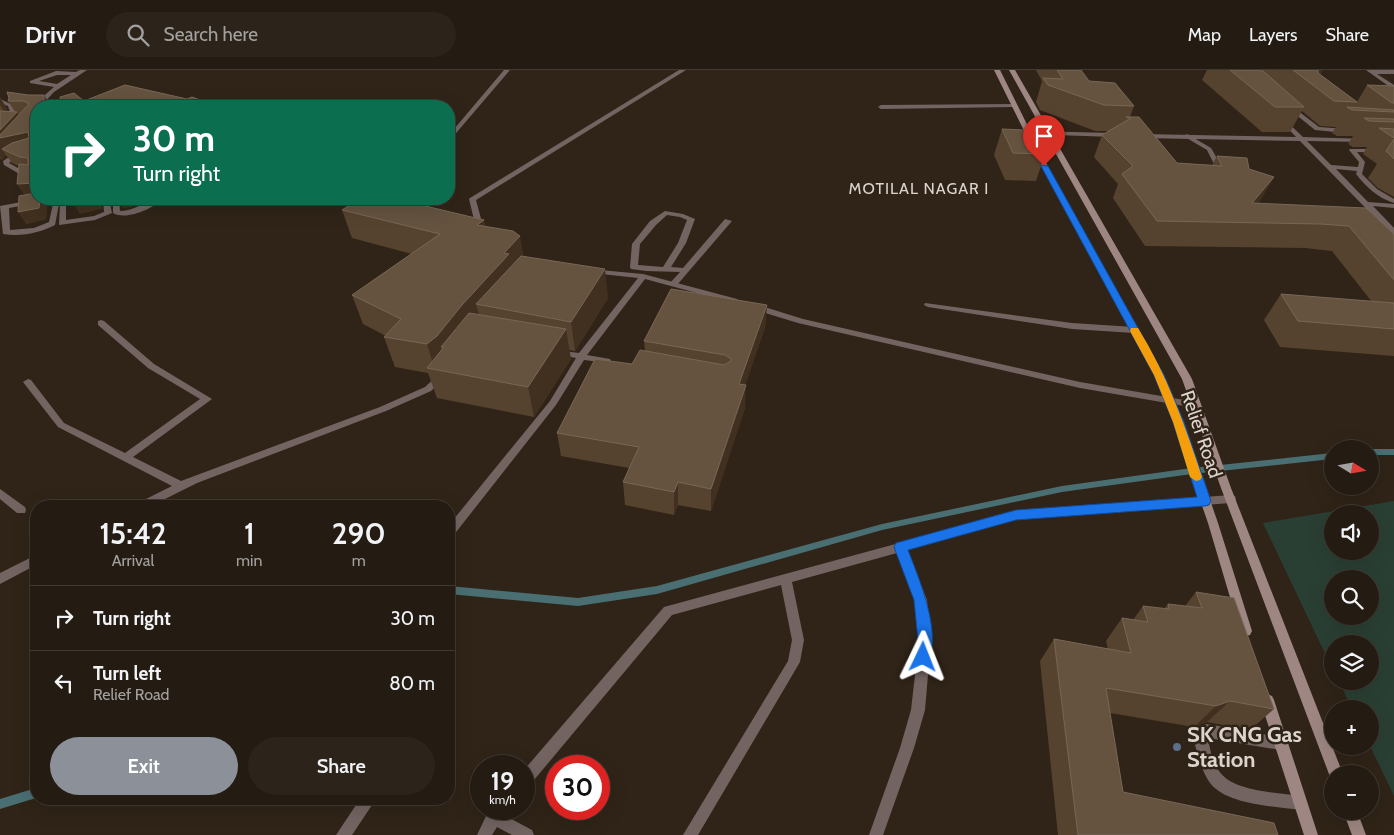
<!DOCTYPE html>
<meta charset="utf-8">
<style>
:root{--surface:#241b12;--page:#2c241b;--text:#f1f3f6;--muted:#a3a19f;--line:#413932;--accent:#8c9099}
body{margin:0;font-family:Cabin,sans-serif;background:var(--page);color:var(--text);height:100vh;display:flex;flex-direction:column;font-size:19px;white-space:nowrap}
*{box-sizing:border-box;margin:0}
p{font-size:16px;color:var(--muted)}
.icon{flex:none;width:28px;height:28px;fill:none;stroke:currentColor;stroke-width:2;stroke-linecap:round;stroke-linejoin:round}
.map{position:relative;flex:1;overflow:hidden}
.sheet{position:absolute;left:30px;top:430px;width:425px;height:305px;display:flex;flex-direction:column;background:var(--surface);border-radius:20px;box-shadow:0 5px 20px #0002,0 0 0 1px var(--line)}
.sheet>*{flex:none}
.hud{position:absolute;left:30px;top:30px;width:425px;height:105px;border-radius:20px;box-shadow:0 5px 20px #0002,0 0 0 1px var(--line);background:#0b6e4f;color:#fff;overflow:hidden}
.needle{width:32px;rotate:101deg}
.controls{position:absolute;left:1324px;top:370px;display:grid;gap:10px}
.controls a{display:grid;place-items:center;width:55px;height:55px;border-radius:50%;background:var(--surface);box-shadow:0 5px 20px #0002,0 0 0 1px var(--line);font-size:25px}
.speed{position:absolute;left:470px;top:685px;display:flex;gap:10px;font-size:25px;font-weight:700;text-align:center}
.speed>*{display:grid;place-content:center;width:65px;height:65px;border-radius:50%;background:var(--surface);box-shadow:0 5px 20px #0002,0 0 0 1px var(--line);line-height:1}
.speed small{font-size:12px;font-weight:400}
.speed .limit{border:8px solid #d22;background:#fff;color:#111}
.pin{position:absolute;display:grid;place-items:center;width:42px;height:42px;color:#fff;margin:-51px -21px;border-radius:50% 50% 50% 0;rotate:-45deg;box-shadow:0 0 5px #0007}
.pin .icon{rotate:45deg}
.me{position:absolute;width:55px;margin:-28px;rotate:2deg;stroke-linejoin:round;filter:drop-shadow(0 0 4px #0008)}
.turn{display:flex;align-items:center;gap:18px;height:105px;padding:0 20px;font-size:22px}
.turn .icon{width:65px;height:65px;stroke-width:2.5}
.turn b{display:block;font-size:35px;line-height:42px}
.eta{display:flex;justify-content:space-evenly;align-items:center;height:85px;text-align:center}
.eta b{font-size:30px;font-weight:600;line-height:35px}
.primary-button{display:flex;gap:10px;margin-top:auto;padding:10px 20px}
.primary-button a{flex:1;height:58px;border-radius:30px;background:var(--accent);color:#fff;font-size:20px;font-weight:600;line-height:58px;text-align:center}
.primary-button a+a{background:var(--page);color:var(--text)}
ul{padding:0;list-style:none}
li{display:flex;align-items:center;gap:15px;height:65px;padding:0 20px;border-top:1px solid var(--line)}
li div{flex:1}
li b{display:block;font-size:19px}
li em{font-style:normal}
header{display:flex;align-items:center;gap:30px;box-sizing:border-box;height:70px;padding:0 25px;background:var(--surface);border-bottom:1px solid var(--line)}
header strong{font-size:24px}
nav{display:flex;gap:28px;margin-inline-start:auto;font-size:18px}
.search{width:350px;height:45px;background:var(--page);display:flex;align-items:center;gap:12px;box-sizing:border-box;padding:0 18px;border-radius:28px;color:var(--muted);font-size:19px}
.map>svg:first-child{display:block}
</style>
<header>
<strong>Drivr</strong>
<div class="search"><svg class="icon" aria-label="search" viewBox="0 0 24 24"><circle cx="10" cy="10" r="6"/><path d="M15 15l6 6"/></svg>Search here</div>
<nav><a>Map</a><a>Layers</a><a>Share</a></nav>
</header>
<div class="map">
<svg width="1394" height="765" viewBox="0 0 1394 765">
<rect width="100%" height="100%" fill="#302418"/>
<path fill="#2a3f33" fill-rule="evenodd" d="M1394 431V726L1370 676V639H1352L1339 611H1370V574H1332V598L1263 453ZM1332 444H1370V481H1332ZM1332 509H1370V546H1332Z"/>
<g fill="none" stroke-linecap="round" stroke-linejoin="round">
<path fill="#496f73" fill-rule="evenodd" d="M1370 379H1394V385H1370Z
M1332 383V389L1192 404 1062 422 882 460 657 524 578 536 449 524V516L578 528 657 516 882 454 1062 416 1192 398Z
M36 718V728L0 739V729Z"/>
<path fill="#736462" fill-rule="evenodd" d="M1187 64 1211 78 1222 97 1221 98 1215 99V96L1207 80 1185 67 1184 66Z
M665 141 683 144 695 149 686 173 671 197 683 198 725 149 732 151 677 215H674L670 213 680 202 646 201 631 199 630 197 632 174 650 151ZM667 145 680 147 687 150 678 173 663 197 638 195 640 174 656 155Z
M1207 654 1285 668 1287 673 1285 678 1280 680 1208 668C1210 679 1212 692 1219 701 1233 722 1277 722 1300 726L1305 728 1307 733 1305 738 1300 740C1274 736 1227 735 1210 713 1205 706 1201 696 1199 688 1196 679 1192 667 1195 658Z"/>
<path fill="#736462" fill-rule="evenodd" d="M80 0H87L54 22 41 36 36 37 39 30 54 17 30 13V11L56 1 76 2ZM57 5H71L57 14 39 11Z
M504 0H510L451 69 449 70V65Z
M679 0H686L476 130 484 160 477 162 469 129 470 128Z
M1366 0H1394V4H1377L1394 15V20Z
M0 29 13 35 16 42 11 49 6 48 10 42 8 36 0 33Z
M1015 34V36L1013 37 881 39 878 37 881 35Z
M1289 37H1293L1319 57 1346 59 1349 61 1346 63 1315 60 1289 39Z
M1283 48 1303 67 1366 69V71L1364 72 1307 71 1331 95 1358 97 1359 92 1349 80 1350 79H1394V83L1357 82 1365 92 1362 104 1377 119 1394 129V133C1378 128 1366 117 1356 104L1357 101 1336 99 1368 132 1394 134V138L1373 136 1394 158V164H1391L1300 71 1141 68 1138 66 1141 64 1296 67 1281 51 1280 50Z
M1028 61 1114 63 1117 65 1114 67 1026 64V62Z
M15 83 20 84 9 93 27 103 36 104V108L23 106 4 95 3 91Z
M38 129H51L48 131 9 138 10 160 34 158 49 152 54 129H60L55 155C39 163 21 167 3 164L0 136Z
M69 129H77L66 135V150L94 146 104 142 103 129H109L112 143 95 150 59 155 60 134Z
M113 129H119L120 141C136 141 148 128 163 129 153 138 127 151 113 143Z
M589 199 643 204 737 229 738 231 734 233 645 209 587 285 610 289 611 291 610 293 584 290 556 335 453 466 449 467V455L550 331 576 288 555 284 554 282 555 280 579 283 638 208 592 203H589Z
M925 233 1072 253 1134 257 1138 260 1134 263 1072 259 928 237 924 235Z
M752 235H758L803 249 1080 312 1196 332 1201 335 1196 338 1080 318 798 253 752 239Z
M101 250 104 251 154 294 212 329 133 387 181 411 380 337 425 317 439 304 442 303 447 306 431 321 386 341 197 413 151 436H137L138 433 172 416 58 357 23 312 28 309 31 310 64 353 125 383 200 329 148 298 98 255V251Z
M0 419 25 437 26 440 25 443H17L0 429Z
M1231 425 1235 426 1236 429 1235 432 1231 433 1017 449 907 480 927 530 931 570 925 640 914 678 883 765H869L900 678 911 640 919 570 915 530 897 483 792 512 804 570 800 592 698 765H683L788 591 792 570 781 515 672 545 529 716 524 718V700L664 537 1017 441Z
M36 485V495L0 514V503Z
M360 729H376L352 765H336Z
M492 739H507L504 745 532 760 534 765H512L497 757 492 765H477L488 742Z"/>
<path fill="#9e8783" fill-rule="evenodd" d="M994 0H1000L1056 113 1164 305 1183 352 1218 453 1252 561 1250 565 1246 566 1242 565 1240 561 1208 453 1173 352 1154 305 1050 113Z
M1009 0H1015L1192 309 1231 418 1343 704H1332V710L1329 704 1221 418 1182 309Z
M1267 624 1272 626 1274 630 1318 765H1304L1260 630 1262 626Z
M1343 741H1357L1366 765H1352Z"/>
</g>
<path fill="#56432f" d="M1036 0H1081L1089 11 1134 36 1130 47 1177 93 1212 95 1217 86 1249 99 1274 107 1258 133 1394 164V286L1280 277 1264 250 1281 224 1372 232 1332 181 1305 178 1145 176 1113 128 1118 114 1094 87 1102 65 1109 61H1095L1040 40 1036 32 1042 11Z
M1207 0H1262L1263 1 1264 0H1322L1320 5 1357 32 1367 15 1394 16V127L1378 118 1368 108 1377 94 1363 84 1367 77H1353L1348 74 1353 66H1337L1332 63 1336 57 1320 56 1302 41 1290 62H1262L1202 10Z
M28 25 36 129 47 133 46 149 26 154 24 125 19 96 12 93 6 85 2 90 0 88V27L6 37 8 42H15L8 31Z
M1002 59 1027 65 1045 84 1036 111 1005 110 994 85Z
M342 140 484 150 485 156 524 186 608 228 575 281 569 280 571 289 534 347 437 328 428 303 395 297 384 267 386 266 363 254 352 225 412 184 352 168Z
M767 235 765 257 745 315V338L711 441 678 435 674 445 625 435 623 412 629 398 561 386 557 363 632 294 645 281 644 271Z
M1196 522 1274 639 1250 660 1207 652 1194 657 1110 643 1123 722 1278 765H1058L1040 591 1054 569 1108 579 1106 571 1122 548 1133 550 1143 536 1164 539 1168 534 1185 536Z"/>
<path fill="#41301f" d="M1315 0H1322L1315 13Z
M44 25 51 36H44Z
M0 28 6 37 8 42 6 44 0 35Z
M17 42 36 76 9 82 2 79 6 85 2 90 0 86V60Z
M1274 107 1260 131 1243 153 1252 133Z
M36 113V128L27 129 17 114Z
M40 129H44L47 133 46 149 26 154 18 142Z
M71 129H102V139L80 144Z
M118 129H152L131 137 123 138Z
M484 150 490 178 477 155Z
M520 166 525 194 476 234 481 251 444 277H441L446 295 435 300 427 274 504 183Z
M605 199 608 228 575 281 571 252Z
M767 235 765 257 738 337 739 314Z
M566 259 571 289 534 347 528 317Z
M746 315 745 338 711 441V419Z
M678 412V435L674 445V422Z
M1230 631 1207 652 1194 657 1216 636Z"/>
<path fill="#655340" stroke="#786756" d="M1057 0H1081L1089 11 1115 13 1134 36 1104 35 1048 15 1043 8 1063 9Z
M1230 0H1262L1304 37H1275Z
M1293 0H1318V3L1357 32 1334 31Z
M125 15 187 29 192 27 217 36H61L60 27 74 23 84 31Z
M1367 15 1394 16V33H1392Z
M7 22 28 25H44V36H36V113L17 114 19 94 28 95V88L20 87 2 79 12 73 29 68 28 62 0 68V65L29 34 24 31H8L9 28Z
M1347 37 1394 40V42L1352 40Z
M0 41 17 42 0 60Z
M1126 47H1139L1177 93 1222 96 1217 86 1247 88 1249 99 1274 107 1252 133 1366 138 1394 164V210L1349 156 1320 154 1157 151 1122 104 1133 96 1102 65 1131 48Z
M1364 48 1394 49V52L1369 51Z
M1379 58 1394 59V68Z
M1002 59 1024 60 1027 65 1035 66 1045 84 1013 83Z
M1394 69V89L1386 81Z
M36 123V129H40L39 138 18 142 19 126Z
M359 129H396L484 150 477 155 513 161 520 166 504 183 509 184 462 235 437 266 427 274 384 267 401 249 352 225 440 164 342 140Z
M521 186 605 199 571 252 476 234Z
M671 219 767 235 739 314 746 315 711 419 678 412 674 422 623 412 639 377 557 363 595 289 632 294 640 280 724 295 731 291V289L725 285 644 271Z
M1281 224 1394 233V259L1298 251Z
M469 243 566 259 528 317 427 298 444 277H441Z
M1196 522 1234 528 1274 639 1230 631 1216 636 1106 618 1123 722 1274 753 1278 765H1078L1054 569 1131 583 1122 548 1148 552 1143 536 1169 539 1168 534 1202 538Z"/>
<path fill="#1a73e8" stroke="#114b97" d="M1042 95 1048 96 1164 305 1184 352 1211 431 1209 435 1205 436 1016 450 908 480C919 509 942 562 928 592L923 594 918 592 916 587 918 570 914 530 894 477 896 473 1016 440 1197 427 1173 352 1154 305 1041 96Z"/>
<path fill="#f59e0b" d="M1131 258H1138C1167 305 1185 355 1202 407L1200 410 1196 411 1190 407 1173 352 1154 305 1130 261Z"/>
<circle fill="#5c6f8a" stroke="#302418" stroke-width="2" cx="1177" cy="677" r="5"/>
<g text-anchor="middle" stroke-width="5" stroke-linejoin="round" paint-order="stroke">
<g font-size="16" letter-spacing="1" fill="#ddd5cd" stroke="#302418">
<text x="919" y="124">MOTILAL NAGAR I</text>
</g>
<g font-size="19" fill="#ddd5cd" stroke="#302418">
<text transform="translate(1202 364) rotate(71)" y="7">Relief Road</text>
</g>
<g font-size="22" font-weight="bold" fill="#ddd5cd" stroke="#302418" text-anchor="start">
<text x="1187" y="672">SK CNG Gas<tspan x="1187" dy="25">Station</tspan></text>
</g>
</g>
</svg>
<div class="controls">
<a><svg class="needle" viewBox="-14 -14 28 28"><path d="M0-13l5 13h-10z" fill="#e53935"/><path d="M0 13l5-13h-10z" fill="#a3a19f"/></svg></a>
<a><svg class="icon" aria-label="sound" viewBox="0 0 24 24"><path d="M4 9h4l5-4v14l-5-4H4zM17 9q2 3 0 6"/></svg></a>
<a><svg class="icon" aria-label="search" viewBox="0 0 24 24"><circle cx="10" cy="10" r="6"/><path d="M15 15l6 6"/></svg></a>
<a><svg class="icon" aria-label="layers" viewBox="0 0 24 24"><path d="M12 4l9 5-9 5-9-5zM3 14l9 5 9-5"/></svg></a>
<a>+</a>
<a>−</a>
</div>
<div class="speed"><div>19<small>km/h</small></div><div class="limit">30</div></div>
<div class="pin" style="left:1044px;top:96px;background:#d93025"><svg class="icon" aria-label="arrive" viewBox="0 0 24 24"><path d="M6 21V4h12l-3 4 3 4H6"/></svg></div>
<svg class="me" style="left:923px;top:587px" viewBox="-20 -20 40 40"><path d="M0-17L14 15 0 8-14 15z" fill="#1a73e8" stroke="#fff" stroke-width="4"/></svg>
<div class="hud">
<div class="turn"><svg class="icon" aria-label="right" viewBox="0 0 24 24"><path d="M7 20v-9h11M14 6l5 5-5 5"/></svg><div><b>30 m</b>Turn right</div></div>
</div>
<section class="sheet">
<div class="eta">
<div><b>15:42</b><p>Arrival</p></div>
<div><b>1</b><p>min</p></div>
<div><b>290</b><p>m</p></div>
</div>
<ul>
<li><svg class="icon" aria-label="right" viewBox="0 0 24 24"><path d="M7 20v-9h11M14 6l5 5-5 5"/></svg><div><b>Turn right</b></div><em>30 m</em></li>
<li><svg class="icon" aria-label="left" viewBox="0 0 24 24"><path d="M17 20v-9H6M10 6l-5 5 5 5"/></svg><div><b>Turn left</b><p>Relief Road</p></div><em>80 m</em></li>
</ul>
<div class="primary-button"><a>Exit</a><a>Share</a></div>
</section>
</div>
